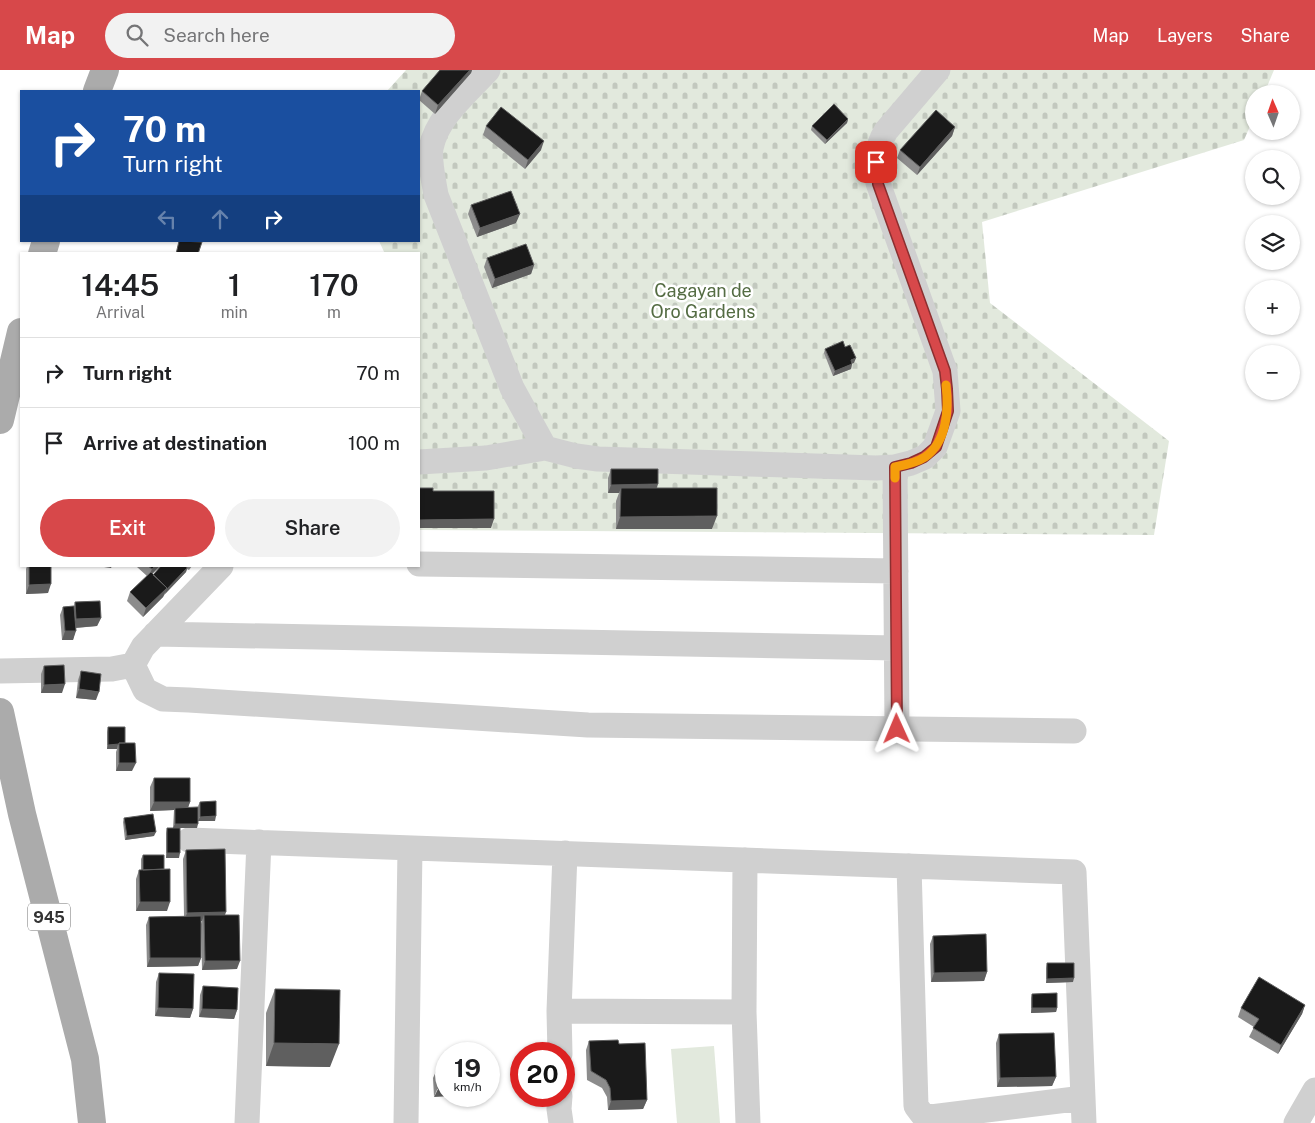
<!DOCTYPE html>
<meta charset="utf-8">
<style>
:root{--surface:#fff;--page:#f2f2f2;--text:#202124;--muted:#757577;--line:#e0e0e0;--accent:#d7484a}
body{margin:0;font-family:"Public Sans",sans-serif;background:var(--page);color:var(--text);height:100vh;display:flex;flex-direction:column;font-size:19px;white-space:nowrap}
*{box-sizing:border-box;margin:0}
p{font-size:16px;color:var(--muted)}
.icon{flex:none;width:28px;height:28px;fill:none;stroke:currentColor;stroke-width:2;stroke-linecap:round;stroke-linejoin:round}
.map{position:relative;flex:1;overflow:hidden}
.drawer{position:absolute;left:20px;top:182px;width:400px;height:315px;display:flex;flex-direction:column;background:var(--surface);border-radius:0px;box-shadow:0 1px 4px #0004}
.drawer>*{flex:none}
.top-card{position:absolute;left:20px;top:20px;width:400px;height:152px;border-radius:0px;box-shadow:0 1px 4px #0004;background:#1a4fa0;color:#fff;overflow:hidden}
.needle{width:32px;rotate:358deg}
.buttons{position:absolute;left:1245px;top:15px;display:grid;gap:10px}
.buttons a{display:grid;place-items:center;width:55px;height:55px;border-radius:50%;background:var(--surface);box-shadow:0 1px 4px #0004;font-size:25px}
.speed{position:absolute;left:435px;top:972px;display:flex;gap:10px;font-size:25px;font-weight:700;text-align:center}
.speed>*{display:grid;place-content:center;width:65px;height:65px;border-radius:50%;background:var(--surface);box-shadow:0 1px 4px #0004;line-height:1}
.speed small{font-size:12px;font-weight:400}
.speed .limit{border:8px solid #d22;background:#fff;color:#111}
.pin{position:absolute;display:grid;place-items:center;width:42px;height:42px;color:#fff;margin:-21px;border-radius:10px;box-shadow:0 2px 8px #0006}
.me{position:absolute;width:55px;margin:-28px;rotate:359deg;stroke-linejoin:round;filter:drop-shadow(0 0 4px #0008)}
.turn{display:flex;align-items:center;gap:18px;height:105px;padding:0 20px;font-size:22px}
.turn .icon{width:65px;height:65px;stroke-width:2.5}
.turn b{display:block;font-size:35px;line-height:42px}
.lanes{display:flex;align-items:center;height:48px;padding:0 20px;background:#0003;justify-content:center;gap:25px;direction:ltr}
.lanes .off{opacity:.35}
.eta{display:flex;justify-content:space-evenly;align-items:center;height:85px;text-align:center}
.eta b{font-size:30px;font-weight:600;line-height:35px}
.action{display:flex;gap:10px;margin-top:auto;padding:10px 20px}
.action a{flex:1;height:58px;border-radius:30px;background:var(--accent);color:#fff;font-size:20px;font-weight:600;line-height:58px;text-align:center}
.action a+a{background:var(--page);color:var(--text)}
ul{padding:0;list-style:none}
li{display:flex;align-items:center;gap:15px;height:70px;padding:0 20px;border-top:1px solid var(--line)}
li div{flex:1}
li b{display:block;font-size:19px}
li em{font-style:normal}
header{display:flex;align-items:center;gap:30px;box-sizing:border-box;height:70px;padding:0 25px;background:var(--accent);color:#fff}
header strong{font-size:24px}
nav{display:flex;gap:28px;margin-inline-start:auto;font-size:18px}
.search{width:350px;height:45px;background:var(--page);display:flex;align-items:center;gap:12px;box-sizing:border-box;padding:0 18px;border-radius:28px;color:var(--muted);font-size:19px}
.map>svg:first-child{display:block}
</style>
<header>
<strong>Map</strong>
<div class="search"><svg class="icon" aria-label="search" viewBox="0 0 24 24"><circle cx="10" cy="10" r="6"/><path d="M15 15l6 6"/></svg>Search here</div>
<nav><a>Map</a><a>Layers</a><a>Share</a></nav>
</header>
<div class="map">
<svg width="1315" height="1053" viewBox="0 0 1315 1053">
<defs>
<pattern id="cemetery-stones" width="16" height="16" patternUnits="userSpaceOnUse" patternTransform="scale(1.25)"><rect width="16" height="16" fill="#e2e9dd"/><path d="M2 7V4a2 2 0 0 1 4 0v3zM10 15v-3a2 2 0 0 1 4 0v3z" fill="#c2c8be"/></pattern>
</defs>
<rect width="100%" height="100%" fill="#fff"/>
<path fill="url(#cemetery-stones)" d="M406 0H1274L1264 24H1254V47L1244 70 982 152 990 233 1169 371 1154 465 419 460V184H385L379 171H419V21H387Z"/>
<path fill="#e2e9dd" d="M714 976 720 1053H677L671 979Z"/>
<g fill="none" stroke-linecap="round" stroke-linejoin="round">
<path stroke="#d0d0d0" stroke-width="25" d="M488 0C467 23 437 47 431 78 429 93 434 111 436 125L512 318 545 378 576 386 598 389 876 398 895 397 911 393 925 387 935 377 948 341 945 301 878 113C876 93 875 79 886 61L938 0
M419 392 486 388 545 378
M895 397 897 659
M419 494 896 501
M155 564 896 578
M133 595 145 620 163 629 189 630 588 655 1074 661
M0 601 112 599 133 595 143 577 221 496
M189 770 1074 802 1084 1053
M745 790 744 942 748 1053
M909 796 916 1036 922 1044 931 1047 1083 1028
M559 941 744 942
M560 984 559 941 565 783
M560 1026 559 1039 561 1053
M247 1053 259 772
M406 1053 410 778
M1296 1053 1315 1020"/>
<path stroke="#ababab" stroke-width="28" d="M97 21 105 0
M42 184 46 171
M0 350 21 262
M0 642 22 744 85 989 92 1053"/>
</g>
<path fill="#8c8c8c" d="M440 0H472L471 3 435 44 419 30 422 21Z
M848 49 847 53 825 74 811 60 812 56Z
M486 56 541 80 525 99 483 65Z
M955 57 952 66 917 105 897 88 900 80Z
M471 135 516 153 477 167 468 144Z
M487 188 534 195 531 204 492 218 484 197Z
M825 279 854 293H852L851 299 833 306 824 283Z
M611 399 657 418 712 459H616V431L619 423H608V408Z
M27 496H51L48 523 26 524V499Z
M137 496H160L152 504 153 505 161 496H192L189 500 187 499 186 502 165 524 163 527 143 547 127 531 130 522 147 506 137 497Z
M75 532 101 548 97 556 76 558 73 570H62L60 545 63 537 74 536Z
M44 596 62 623H41V604Z
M81 601 96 630 76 628 78 610Z
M108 657 125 673 132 701H116V682L117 679H107V662Z
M154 708 190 732 188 738 197 758H173L174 740 150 741V717Z
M200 732 215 751H198V736Z
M124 748 154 766 125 770 123 752Z
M167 758 179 788H166V763Z
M186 780 225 845 237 899 202 900 201 854 202 851H201V888L198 896 147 897 146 855 149 847 184 846 183 789Z
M143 785 164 799 167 841H136V809L139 800H141V789Z
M933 866 987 902 984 911 931 912 930 874Z
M1047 893 1073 912 1046 913V898Z
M159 903 193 939 190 948 155 946 156 912Z
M203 916 237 940 234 949 199 947 200 925Z
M275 919 330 997 266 996V943Z
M1032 924 1057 938 1056 942 1031 943V928Z
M1305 935 1302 944 1278 984 1249 967 1254 957 1238 947 1241 938Z
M999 964 1056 1007 1052 1016 997 1017 996 973Z
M589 971 619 974 647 1030 643 1039 608 1040 607 1027 602 1018 587 1010 586 980Z
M446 998 434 1027 433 1008 437 999Z"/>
<path fill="#5f5f5f" d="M470 0H472L471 3 435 44 438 35Z
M848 49 847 53 825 74 827 70Z
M955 57 952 66 917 105 920 97Z
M544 71 541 80 525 99 528 90Z
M520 144 516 153 477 167 480 158Z
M534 195 531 204 492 218 495 209Z
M856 288 854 293 849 294 851 290Z
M852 294 851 299 833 306 835 301Z
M658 414 655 423 621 418 619 423H608L611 415Z
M717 446 712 459H616L620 447Z
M494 449 491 458H419V450Z
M97 496H112L111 498Z
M155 496H160L148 508 152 499Z
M187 498 186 502 165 524 166 520Z
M51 514 48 523 26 524 29 515Z
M167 518 163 527 143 547 146 538Z
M101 548 97 556 73 558 76 549Z
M65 561H76L73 570H62Z
M65 614 62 623H41L44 615Z
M79 619 99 622 96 630 76 628Z
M118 674 117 679H107L108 675Z
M119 693H136L132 701H116Z
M154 732H190L187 740 175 738 174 740 150 741Z
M216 746 215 751H198L200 747Z
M175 754H198L197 758H173Z
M156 762 154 766 125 770 127 766Z
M167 783H180L179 788H166Z
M140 832H170L167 841H136Z
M226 842 223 851 204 845 202 851 184 852 187 843Z
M150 888H201L198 896 147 897Z
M205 891H240L237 899 202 900Z
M987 902 984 911 931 912 934 903Z
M1074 908 1073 912 1046 913 1047 909Z
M1305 935 1302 944 1278 984 1281 975Z
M158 938 193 939 190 948 155 946Z
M1032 938H1057L1056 942 1031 943Z
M202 939 237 940 234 949 199 947Z
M274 973 339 974 330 997 266 996Z
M1056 1007 1052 1016 997 1017 1000 1008Z
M446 1018V1026H452L434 1027 438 1019Z
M647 1030 643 1039 608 1040 611 1031Z"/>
<path fill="#1a1a1a" stroke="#5f5f5f" d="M440 0H470L438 35 422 21Z
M834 34 848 49 827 70 812 56Z
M501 37 544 71 528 90 486 56Z
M936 40 955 57 920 97 900 80Z
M511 121 520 144 480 158 471 135Z
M179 171 202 172 198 184H176Z
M526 174 534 195 495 209 487 188Z
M843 271 845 277 850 275 856 288 851 290 852 294 835 301 825 279Z
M611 399H658V414L611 415Z
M419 418H433V421H494V449L419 450Z
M621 418H717V446L620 447Z
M29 496H51V514L29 515Z
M148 496H155L152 499Z
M161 496H186L187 498 166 520 167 518 153 505Z
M151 502 167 518 146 538 130 522Z
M100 531 101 548 76 549 75 532Z
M74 536 76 561H65L63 537Z
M64 595 65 614 44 615V596Z
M81 601 101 604 99 622 79 619Z
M108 657H125V673H119V674L108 675Z
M119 673H135L136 693H119Z
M154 708H190V732H154Z
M216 731V746L200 747V732Z
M198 737V754H175V738Z
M153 744 156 762 127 766 124 748Z
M167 758H180V783H167Z
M225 779 226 842 187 843 186 780Z
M143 785H164V799L143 800Z
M170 799V832H140L139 800Z
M204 845H239L240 891H205Z
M201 846V888H150L149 847Z
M986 864 987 902 934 903 933 866Z
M1047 893H1074V908L1047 909Z
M159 903 194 904 193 939 158 938Z
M1259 907 1305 935 1281 975 1253 958 1259 949 1241 938Z
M203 916 238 918 237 940 202 939Z
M275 919 340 920 339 974 274 973Z
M1057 923V938H1032V924Z
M1054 963 1056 1007 1000 1008 999 964Z
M618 970 619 974 645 973 647 1030 611 1031 610 1018 606 1010 591 1001 589 971Z
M446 998V1018L438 1019 437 999Z"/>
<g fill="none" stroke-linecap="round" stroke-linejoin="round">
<g stroke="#8c2f30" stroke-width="12">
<path id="route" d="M876 92 878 114 945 301 947 319 948 341 936 377 924 387 911 393 895 397 897 659"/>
</g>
<use href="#route" stroke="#d7484a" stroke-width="9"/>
<path stroke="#f59e0b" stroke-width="9" d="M895 408V397C905 395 916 393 925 387 947 372 949 339 946 315"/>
</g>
<g text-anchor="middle" stroke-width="5" stroke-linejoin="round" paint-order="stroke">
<rect fill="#fff" stroke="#707070" stroke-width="1" x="28" y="833.5" width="42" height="27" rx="4"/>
<g font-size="16" font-weight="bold" fill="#333">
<text x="49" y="853">945</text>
</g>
<g font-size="18" fill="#546c43" stroke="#fff">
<text x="703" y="227">Cagayan de<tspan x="703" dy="21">Oro Gardens</tspan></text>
</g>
</g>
</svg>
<div class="buttons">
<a><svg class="needle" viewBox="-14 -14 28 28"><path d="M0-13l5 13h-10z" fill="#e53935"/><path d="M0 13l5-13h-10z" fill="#757577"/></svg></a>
<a><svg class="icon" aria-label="search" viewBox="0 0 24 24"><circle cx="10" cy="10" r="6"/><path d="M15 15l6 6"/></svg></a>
<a><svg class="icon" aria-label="layers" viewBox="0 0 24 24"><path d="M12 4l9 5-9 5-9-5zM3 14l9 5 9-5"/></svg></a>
<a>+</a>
<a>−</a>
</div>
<div class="speed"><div>19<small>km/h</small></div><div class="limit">20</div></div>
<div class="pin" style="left:876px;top:92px;background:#d93025"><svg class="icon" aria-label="arrive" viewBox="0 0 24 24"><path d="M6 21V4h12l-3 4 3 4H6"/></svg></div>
<svg class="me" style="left:897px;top:659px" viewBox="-20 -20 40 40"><path d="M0-17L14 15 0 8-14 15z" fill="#d7484a" stroke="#fff" stroke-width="4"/></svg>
<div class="top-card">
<div class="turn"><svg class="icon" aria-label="right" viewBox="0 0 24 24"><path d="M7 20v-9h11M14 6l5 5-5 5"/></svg><div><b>70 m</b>Turn right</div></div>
<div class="lanes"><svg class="icon off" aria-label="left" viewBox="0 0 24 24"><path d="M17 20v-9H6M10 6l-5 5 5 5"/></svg><svg class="icon off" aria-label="ahead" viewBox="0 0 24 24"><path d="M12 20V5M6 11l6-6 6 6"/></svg><svg class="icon" aria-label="right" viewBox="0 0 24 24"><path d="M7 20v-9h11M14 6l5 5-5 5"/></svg></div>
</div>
<section class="drawer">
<div class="eta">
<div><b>14:45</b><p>Arrival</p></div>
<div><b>1</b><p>min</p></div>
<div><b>170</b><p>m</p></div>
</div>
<ul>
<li><svg class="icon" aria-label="right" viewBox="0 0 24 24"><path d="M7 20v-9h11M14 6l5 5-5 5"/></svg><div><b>Turn right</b></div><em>70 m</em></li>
<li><svg class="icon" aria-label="arrive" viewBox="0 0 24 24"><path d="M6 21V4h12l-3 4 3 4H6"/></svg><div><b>Arrive at destination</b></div><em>100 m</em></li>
</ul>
<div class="action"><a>Exit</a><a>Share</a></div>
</section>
</div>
